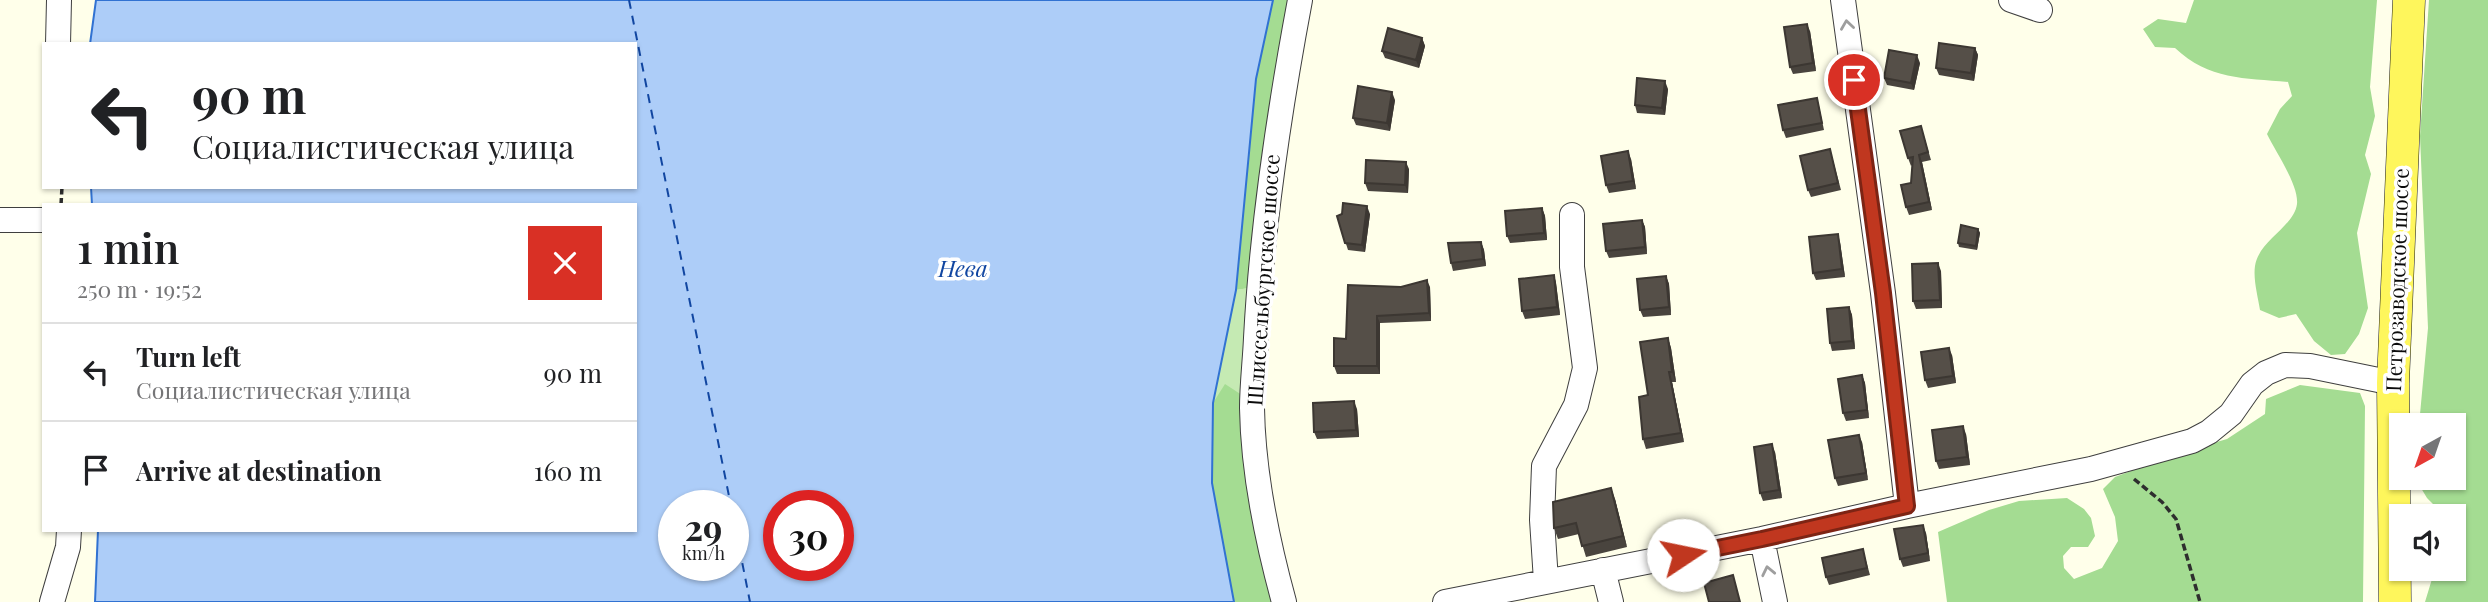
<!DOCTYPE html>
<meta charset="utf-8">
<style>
:root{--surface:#fff;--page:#f2f2f2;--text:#202124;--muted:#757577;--line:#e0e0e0}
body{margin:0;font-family:"Playfair Display",serif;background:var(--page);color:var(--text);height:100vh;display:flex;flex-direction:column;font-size:26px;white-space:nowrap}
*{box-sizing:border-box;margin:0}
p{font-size:23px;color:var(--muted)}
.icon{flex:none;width:38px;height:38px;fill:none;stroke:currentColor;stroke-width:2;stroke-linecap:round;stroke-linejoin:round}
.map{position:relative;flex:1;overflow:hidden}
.panel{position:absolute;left:42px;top:203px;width:595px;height:329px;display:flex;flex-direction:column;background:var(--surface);border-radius:0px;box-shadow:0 2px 5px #0004}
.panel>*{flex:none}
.top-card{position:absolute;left:42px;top:42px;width:595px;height:147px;border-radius:0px;box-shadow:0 2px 5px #0004;background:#fff;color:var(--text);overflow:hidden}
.needle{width:46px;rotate:220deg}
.buttons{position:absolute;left:2389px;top:413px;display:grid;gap:14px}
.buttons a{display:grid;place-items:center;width:77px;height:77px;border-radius:0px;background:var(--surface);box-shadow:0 2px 5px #0004;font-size:35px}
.speed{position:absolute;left:658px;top:490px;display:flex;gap:14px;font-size:35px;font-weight:700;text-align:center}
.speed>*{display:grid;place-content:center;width:91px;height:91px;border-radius:50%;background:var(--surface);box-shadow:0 2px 5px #0004;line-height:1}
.speed small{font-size:18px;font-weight:400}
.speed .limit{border:10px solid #d22;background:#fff;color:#111}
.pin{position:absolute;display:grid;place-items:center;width:60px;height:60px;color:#fff;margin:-30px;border:4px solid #fff;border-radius:50%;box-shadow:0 2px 7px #0007}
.me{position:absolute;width:77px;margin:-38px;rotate:79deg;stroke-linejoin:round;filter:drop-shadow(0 0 5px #0008)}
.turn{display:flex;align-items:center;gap:24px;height:147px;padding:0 35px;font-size:32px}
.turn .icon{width:91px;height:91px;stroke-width:2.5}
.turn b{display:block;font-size:49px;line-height:60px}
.round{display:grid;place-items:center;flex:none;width:74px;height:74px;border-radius:0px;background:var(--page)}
.head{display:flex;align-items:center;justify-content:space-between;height:119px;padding:0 35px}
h1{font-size:42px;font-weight:600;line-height:52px}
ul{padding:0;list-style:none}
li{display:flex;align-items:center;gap:21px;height:98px;padding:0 35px;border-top:2px solid var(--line)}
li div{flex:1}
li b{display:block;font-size:26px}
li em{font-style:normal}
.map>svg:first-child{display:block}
</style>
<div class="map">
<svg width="2488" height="602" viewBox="0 0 2488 602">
<rect width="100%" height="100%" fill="#ffffea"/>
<path fill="#c5eab3" d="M1249 288 1248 399 1213 403 1236 290Z"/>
<path fill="#a4dc92" d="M1273 0H1298L1249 288 1236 290 1256 79Z
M2194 0H2377L2370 87 2375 116 2365 155 2371 174 2357 233 2368 308 2359 334 2345 354 2331 355 2314 341 2296 314 2279 318 2260 310C2258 297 2253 279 2255 266 2259 240 2294 227 2297 204 2299 185 2275 151 2267 134L2280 109 2292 96 2288 82C2244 78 2209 80 2175 48L2155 47 2143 29 2158 19 2186 23Z
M2429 0H2488V602H2425L2435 569H2454V516H2442L2440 511 2427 498 2415 478H2454V425H2419L2428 328 2420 136Z
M1225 384 1248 399 1274 602H1234L1212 483 1213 403Z
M2300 385 2360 393 2365 406 2363 602H1947L1938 532 1989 510 2019 501 2067 498 2084 509 2091 518 2095 536 2088 547H2071L2063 556 2064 568 2074 579 2102 568 2118 541 2115 517 2103 489 2115 477 2179 453 2227 439 2265 414 2266 399Z"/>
<path fill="#adcdf8" stroke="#3172d2" stroke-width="2" fill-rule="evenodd" d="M96 0H1273L1256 79 1236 290 1213 403 1212 483 1234 602H95L98 530H635V205H92L91 187H635V44H90ZM674 506H733V565H674ZM779 506H838V565H779Z"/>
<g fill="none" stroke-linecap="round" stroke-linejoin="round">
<path stroke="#1146a1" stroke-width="2" stroke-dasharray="9 7" stroke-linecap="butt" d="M629 0 731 506
M733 516 750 602"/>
<g stroke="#3f3f3f" stroke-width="26">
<path id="minor" d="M1843 0 1883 293 1907 506
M2011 0 2040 10
M58 44 59 0
M0 220H44
M1762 539 1775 602
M1603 570 1611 602
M1546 581 1542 520 1544 466 1576 405 1585 368 1572 267V215
M52 602 68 547 69 530
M1284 602C1267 540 1253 473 1252 408 1252 385 1255 361 1256 338 1262 224 1279 112 1300 0
M1445 602 1762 539 1907 506 2091 469 2192 441 2209 432 2231 414 2252 384 2266 373 2285 365 2310 366 2393 383"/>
</g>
<g stroke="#1d1d1d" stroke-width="33">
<path id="major" d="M2395 602 2393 383 2409 0"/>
</g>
<path stroke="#2e2e2e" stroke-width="3.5" stroke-dasharray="7 3.5" stroke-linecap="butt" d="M61 205 62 187
M2134 479 2162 502 2176 519 2200 602"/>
<use href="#minor" stroke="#fff" stroke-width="24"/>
<use href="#major" stroke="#fef65c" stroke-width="32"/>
</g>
<path fill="#49443e" d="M1810 31 1816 71 1793 74 1790 67Z
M1422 38 1425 46 1419 68 1385 58 1382 51Z
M1975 48 1978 55 1974 81 1939 75 1936 68Z
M1920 63 1914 90 1887 85 1884 78Z
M1668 89 1665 115 1637 113 1635 105Z
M1817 98 1819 106 1824 130 1786 138 1783 130Z
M1395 100 1390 131 1356 125 1353 118Z
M1921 126 1931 160 1922 162 1932 210 1909 215 1906 207 1911 183 1912 165 1911 166 1908 158Z
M1830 149 1841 190 1811 197 1808 190Z
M1631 159 1636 189 1609 193 1606 185Z
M1409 169 1408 193 1368 191 1365 183Z
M1542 208 1545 216 1547 240 1510 243 1507 236Z
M1342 214H1370L1365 252 1348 250 1337 216Z
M1642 220 1645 227 1647 254 1609 258 1606 251Z
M1978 229 1980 233 1977 250 1959 247 1958 243Z
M1481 242 1484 250 1486 266 1453 271 1451 263Z
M1840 242 1845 277 1816 280 1813 273Z
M1941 271 1942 308 1916 309 1913 301Z
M1554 275 1556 283 1560 315 1525 319 1522 311Z
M1666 276 1669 284 1671 315 1643 317 1640 310Z
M1401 287H1430L1431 321 1380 323V374H1337L1334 366 1346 339Z
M1849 307 1852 315 1855 349 1832 351 1830 343Z
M1668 338 1671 348 1676 382H1672L1684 442 1646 449 1643 439 1648 395Z
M1952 355 1956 383 1928 388 1925 380Z
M1862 375 1865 383 1869 418 1846 421 1843 413Z
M1357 409 1359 437 1317 439 1314 432Z
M1966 434 1970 465 1939 469 1936 461Z
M1862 442 1868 480 1838 486 1835 478Z
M1775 452 1782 498 1763 501 1760 493Z
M1615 499 1627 547 1586 557 1579 534 1558 539 1554 528Z
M1926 533 1930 561 1903 567 1900 559Z
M1865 557 1870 575 1829 585 1826 577Z"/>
<path fill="#3c3732" d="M1807 24 1810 31 1816 71 1813 63Z
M1422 38 1425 46 1419 68 1416 60Z
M1975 48 1978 55 1974 81 1971 73Z
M1917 55 1920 63 1914 90 1911 83Z
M1665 81 1668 89 1665 115 1662 108Z
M1392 92 1395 100 1390 131 1387 123Z
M1628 151 1631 159 1636 189 1633 181Z
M1919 155 1922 162 1932 210 1929 202Z
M1406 162 1409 169 1408 193 1405 185Z
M1367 206 1370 214 1365 252 1362 245Z
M1542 208 1545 216 1547 240 1544 233Z
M1642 220 1645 227 1647 254 1645 247Z
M1978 229 1980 233 1977 250 1976 246Z
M1838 234 1840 242 1845 277 1842 269Z
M1481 242 1484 250 1486 266 1483 259Z
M1938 263 1941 271 1942 308 1940 300Z
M1554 275 1556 283 1560 315 1557 307Z
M1666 276 1669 284 1671 315 1669 307Z
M1427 280 1430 287 1431 321 1429 313Z
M1849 307 1852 315 1855 349 1852 341Z
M1377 316 1380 323V374L1377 366Z
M1668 338 1671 348 1676 382 1672 372Z
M1949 348 1952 355 1956 383 1953 376Z
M1669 372 1672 382 1684 442 1681 433Z
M1862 375 1865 383 1869 418 1867 410Z
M1354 401 1357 409 1359 437 1356 430Z
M1963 426 1966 434 1970 465 1967 457Z
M1859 435 1862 442 1868 480 1866 473Z
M1772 444 1775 452 1782 498 1779 490Z
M1611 488 1615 499 1627 547 1623 536Z
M1923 525 1926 533 1930 561 1928 553Z"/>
<path fill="#554f48" stroke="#3c3732" stroke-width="2" d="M1807 24 1813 63 1790 67 1784 27Z
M1388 28 1422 38 1416 60 1382 51Z
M1939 43 1975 48 1971 73 1936 68Z
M1889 50 1917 55 1911 83 1884 78Z
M1637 78 1665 81 1662 108 1635 105Z
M1358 86 1392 92 1387 123 1353 118Z
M1817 98 1822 123 1783 130 1778 105Z
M1921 126 1928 152 1919 155 1929 202 1906 207 1901 185 1911 183 1913 157 1908 158 1900 131Z
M1830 149 1838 183 1808 190 1800 156Z
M1628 151 1633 181 1606 185 1601 156Z
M1366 160 1406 162 1405 185 1365 183Z
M1343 203 1367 206 1362 245 1345 243 1337 216 1342 214Z
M1542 208 1544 233 1507 236 1505 211Z
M1642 220 1645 247 1606 251 1603 224Z
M1961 225 1978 229 1976 246 1958 243Z
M1838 234 1842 269 1813 273 1809 237Z
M1481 242 1483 259 1451 263 1448 243Z
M1938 263 1940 300 1913 301 1912 264Z
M1554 275 1557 307 1522 311 1519 279Z
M1666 276 1669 307 1640 310 1637 279Z
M1427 280 1429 313 1377 316V366H1334V338L1346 339 1348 285 1401 287Z
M1849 307 1852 341 1830 343 1827 309Z
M1668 338 1672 372H1669L1681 433 1643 439 1639 397 1648 395 1640 342Z
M1949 348 1953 376 1925 380 1921 352Z
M1862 375 1867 410 1843 413 1838 379Z
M1354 401 1356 430 1314 432 1313 403Z
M1963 426 1967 457 1936 461 1932 430Z
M1859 435 1866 473 1835 478 1828 440Z
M1772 444 1779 490 1760 493 1754 447Z
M1611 488 1623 536 1582 546 1576 523 1554 528 1553 502Z
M1923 525 1928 553 1900 559 1894 529Z
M1863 549 1867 568 1826 577 1822 558Z
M1733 575 1740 602H1709L1704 583Z"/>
<defs><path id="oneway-chevron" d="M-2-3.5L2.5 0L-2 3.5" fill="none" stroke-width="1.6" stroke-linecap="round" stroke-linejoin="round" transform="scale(1.75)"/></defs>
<g stroke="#9e9e9e">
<use href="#oneway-chevron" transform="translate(1847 25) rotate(-98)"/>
<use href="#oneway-chevron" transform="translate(1768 571) rotate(-102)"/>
</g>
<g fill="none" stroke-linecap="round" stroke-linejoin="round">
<g stroke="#7d2414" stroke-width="18">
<path id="route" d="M1683 555 1762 539 1907 506 1883 293 1854 80"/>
</g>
<use href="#route" stroke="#c0371f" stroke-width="12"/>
</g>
<g text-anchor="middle" stroke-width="7" stroke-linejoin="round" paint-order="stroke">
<g font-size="21" fill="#0c0c0c" stroke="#fff">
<text transform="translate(1264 280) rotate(-86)" y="7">Шлиссельбургское шоссе</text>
<text transform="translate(2398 280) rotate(-88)" y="7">Петрозаводское шоссе</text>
</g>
<g font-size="23" font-style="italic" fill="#1146a1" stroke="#fff">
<text x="963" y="277">Нева</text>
</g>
</g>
</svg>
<div class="buttons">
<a><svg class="needle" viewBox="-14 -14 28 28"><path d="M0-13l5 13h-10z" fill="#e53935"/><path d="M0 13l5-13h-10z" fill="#757577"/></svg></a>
<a><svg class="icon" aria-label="sound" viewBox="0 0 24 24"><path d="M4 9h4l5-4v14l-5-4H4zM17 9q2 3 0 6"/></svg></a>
</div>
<div class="speed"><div>29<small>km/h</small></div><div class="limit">30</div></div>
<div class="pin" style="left:1854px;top:80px;background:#d93025"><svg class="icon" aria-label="arrive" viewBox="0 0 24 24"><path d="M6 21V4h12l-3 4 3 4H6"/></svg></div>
<svg class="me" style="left:1683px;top:555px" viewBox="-20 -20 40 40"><circle r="19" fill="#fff"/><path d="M0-13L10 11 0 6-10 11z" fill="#c0371f"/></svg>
<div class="top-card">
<div class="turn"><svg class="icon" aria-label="left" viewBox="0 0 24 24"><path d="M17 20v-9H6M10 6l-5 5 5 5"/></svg><div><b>90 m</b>Социалистическая улица</div></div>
</div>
<section class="panel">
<div class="head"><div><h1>1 min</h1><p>250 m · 19:52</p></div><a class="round" style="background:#d93025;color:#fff"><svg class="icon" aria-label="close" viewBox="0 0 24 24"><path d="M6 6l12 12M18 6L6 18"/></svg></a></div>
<ul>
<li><svg class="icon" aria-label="left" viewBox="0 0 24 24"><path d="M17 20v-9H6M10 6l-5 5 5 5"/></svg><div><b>Turn left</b><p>Социалистическая улица</p></div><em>90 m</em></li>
<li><svg class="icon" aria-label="arrive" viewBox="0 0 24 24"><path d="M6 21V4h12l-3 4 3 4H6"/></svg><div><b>Arrive at destination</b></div><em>160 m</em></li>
</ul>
</section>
</div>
